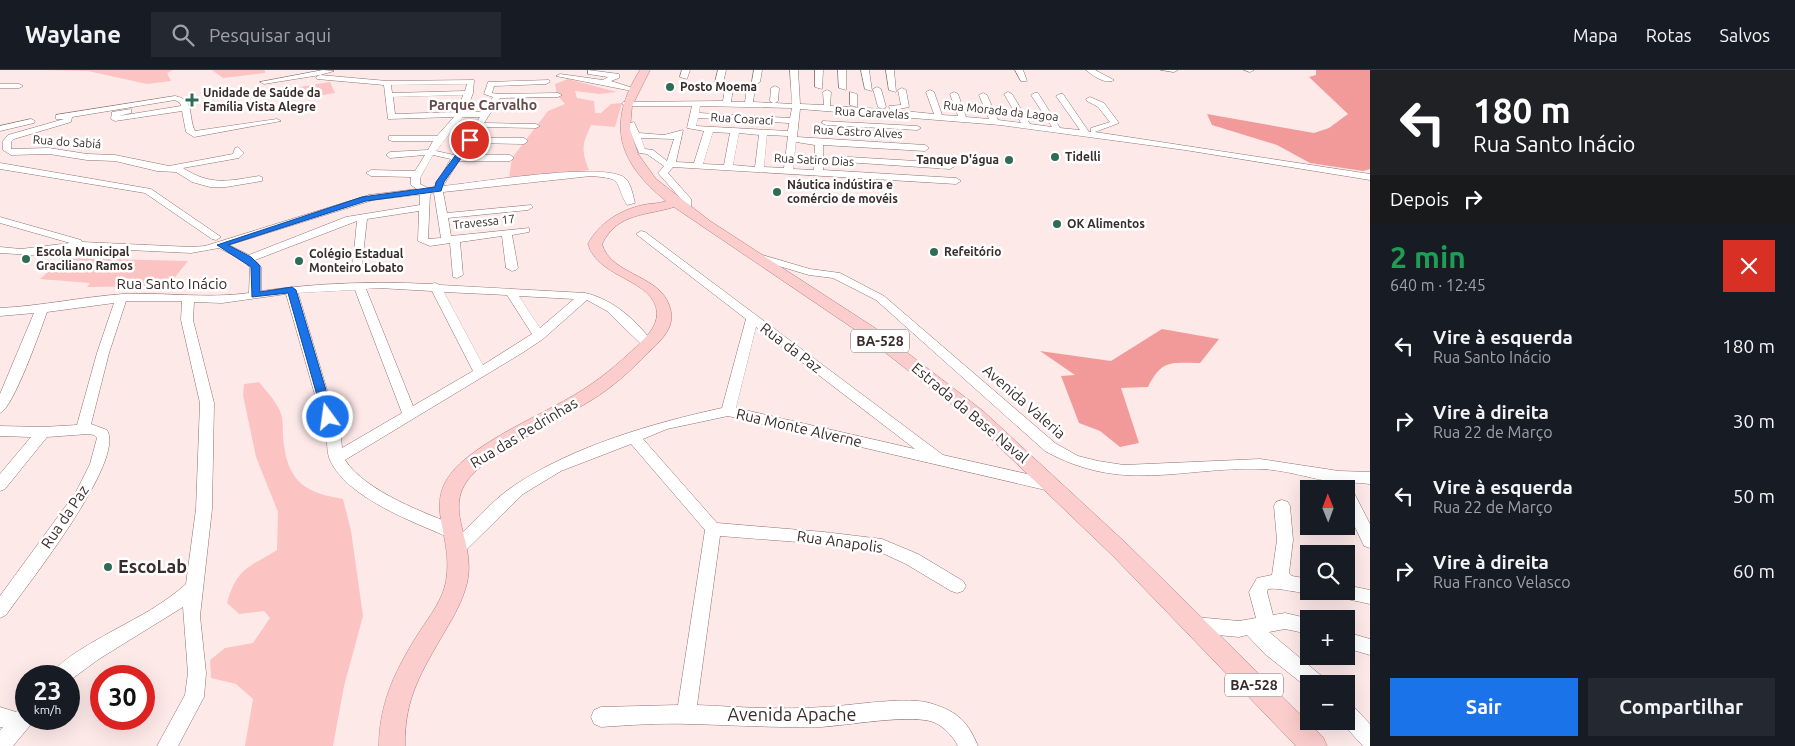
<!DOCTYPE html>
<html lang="pt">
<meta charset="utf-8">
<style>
:root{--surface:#171b24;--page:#242831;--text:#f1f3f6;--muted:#9ea1a6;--line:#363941;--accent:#1a73e8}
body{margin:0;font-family:Ubuntu,sans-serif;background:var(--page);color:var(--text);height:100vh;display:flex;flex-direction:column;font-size:19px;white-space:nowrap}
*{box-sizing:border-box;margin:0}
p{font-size:16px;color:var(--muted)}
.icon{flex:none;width:28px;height:28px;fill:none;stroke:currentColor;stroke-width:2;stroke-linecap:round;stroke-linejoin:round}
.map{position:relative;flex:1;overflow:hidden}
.drawer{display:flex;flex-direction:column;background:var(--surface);width:425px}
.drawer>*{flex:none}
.guide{background:#202124;color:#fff;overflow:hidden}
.needle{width:32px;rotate:359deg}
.tools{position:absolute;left:1300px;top:410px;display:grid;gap:10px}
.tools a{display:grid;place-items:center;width:55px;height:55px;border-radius:0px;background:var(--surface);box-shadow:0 5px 20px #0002;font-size:25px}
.speed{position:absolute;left:15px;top:595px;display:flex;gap:10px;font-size:25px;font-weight:700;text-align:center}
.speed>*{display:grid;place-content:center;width:65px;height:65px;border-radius:50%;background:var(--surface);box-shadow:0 5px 20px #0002;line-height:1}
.speed small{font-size:12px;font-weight:400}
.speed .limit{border:8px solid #d22;background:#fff;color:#111}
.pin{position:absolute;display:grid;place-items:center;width:42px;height:42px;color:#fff;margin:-21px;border:2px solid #fff;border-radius:50%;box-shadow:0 1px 5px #0007}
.me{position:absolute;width:55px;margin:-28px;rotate:346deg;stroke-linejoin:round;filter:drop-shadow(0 0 4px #0008)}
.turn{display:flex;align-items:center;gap:18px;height:105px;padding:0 20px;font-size:22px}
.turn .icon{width:65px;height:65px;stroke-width:2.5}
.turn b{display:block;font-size:35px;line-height:42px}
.then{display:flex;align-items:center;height:48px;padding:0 20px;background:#0003;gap:10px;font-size:19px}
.round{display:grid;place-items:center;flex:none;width:52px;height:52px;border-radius:0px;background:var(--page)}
.overview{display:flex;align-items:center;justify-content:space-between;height:85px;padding:0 20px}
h1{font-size:30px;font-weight:600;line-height:38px;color:#1e9e55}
.button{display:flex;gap:10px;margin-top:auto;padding:10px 20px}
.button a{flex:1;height:58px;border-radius:0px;background:var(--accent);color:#fff;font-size:20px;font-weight:600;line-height:58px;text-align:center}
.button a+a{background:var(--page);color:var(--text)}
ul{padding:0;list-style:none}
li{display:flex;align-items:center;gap:15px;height:75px;padding:0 20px}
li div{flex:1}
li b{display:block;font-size:19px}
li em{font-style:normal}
header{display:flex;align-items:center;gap:30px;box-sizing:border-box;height:70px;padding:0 25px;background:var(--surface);border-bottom:1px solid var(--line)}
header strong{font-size:24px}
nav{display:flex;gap:28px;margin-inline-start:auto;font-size:18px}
.search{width:350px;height:45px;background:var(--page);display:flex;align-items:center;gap:12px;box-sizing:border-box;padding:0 18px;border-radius:0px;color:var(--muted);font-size:19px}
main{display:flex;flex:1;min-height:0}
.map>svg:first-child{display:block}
</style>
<header>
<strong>Waylane</strong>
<div class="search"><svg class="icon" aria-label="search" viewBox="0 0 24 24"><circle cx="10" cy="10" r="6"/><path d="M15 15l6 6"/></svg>Pesquisar aqui</div>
<nav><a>Mapa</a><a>Rotas</a><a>Salvos</a></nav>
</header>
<main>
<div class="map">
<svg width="1370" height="676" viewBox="0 0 1370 676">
<rect width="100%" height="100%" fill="#fee9e9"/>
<path fill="#fcc3c3" d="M38 0H173L167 3 171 11 147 14 88 1Z
M212 0H265V3L223 8Z
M568 9 617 22 599 24 575 21 577 28 594 31 595 43H601L611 34 622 33 615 57 591 55C582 75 581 80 589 100L509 109 512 88 548 41 565 34 557 25 555 14Z
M330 12 335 23 297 29 293 18Z
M64 188 188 191 168 216 87 217 90 213 40 209Z
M259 312C266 321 278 333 281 344 284 353 282 365 284 375 289 414 308 423 343 429L351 461 363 546 344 616 333 676H245L253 629 236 614 211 608 210 590 225 578 253 573 270 548 264 541 239 544 227 533C237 498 248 498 277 480L278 442 256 387 243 325 244 314Z"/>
<path fill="#f29a9a" d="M1316 0H1370V99L1363 101 1310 93 1277 75 1212 55 1207 44 1314 63 1329 58 1348 44 1309 7 1316 5Z
M1162 259 1219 269 1200 293C1171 293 1162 289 1148 317L1121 318 1139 373 1120 377 1100 361 1079 353 1061 306 1075 305 1040 281 1111 291Z"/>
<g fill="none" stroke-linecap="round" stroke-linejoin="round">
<g stroke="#907271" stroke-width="1">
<path id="minor" d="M323 0 334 1 320 5 387 11 474 10 473 23 466 42H483L493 27 484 24 488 12 549 10 550 12 546 14 494 16 492 23 498 24 558 23 562 25 558 27 500 28 484 53 536 54 540 56 536 58 481 57 474 68H524L528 71 524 74 471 73 462 85H510L514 88 510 91H459L443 116C476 113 604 91 625 108 631 113 633 126 635 133L627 135C613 110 625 109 591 106L443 122 447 143 531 135 533 137 528 140 448 148 451 166 529 158V162L512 165 518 198 516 200 512 201 506 198 502 166 460 172 463 205 457 208 453 207 450 173 430 176 418 171 419 141 367 149 362 194H354L353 192 357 151 255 190 261 197V221C317 213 374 211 430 214L435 213 440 215 585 223C613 229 637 251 654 274L652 277H644L607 241 587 230 543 269 522 283 345 390C366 422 425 443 460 457L461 464C478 448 495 428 515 415 574 376 653 353 722 338L746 249 636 164 641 161 645 162 943 385 1054 410 1059 412 1062 416 1059 420 1054 422 728 346 667 359 643 369 717 453 824 462 882 469 918 484 963 511 966 516 963 521 957 523 951 521 906 494 880 482 824 474 720 466 697 635C739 637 781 640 823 637 851 636 909 625 933 634 958 642 968 652 978 676H958C953 666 942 654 930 651 904 645 850 655 821 657 776 658 732 655 688 654 659 653 630 655 601 657L594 654 591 647 594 640 601 637 678 635 705 460 631 374 561 401 523 424 463 483 457 485 451 483 449 478 458 467H448C413 452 346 427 330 390 327 383 327 374 327 367L286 224 222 233 194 232 193 250 214 333 212 439 200 546 206 603 204 627 178 676H157L185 625 188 603 183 537 99 589 69 611V606H51C59 585 133 552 155 537 166 530 176 523 186 514L196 439 200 333 181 250 182 231H126L109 283 91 354 107 360C126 391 27 515 6 545L0 548V526L76 422 90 394 97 368 94 365 88 364 47 367 5 419 0 421V404L31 367 0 366V356L43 357 77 355 97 283 114 233 47 242C41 259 13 339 0 343V324L34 243 0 246V238C41 236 82 227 123 224 165 222 207 229 249 223L250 198 244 191 219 178 191 183 87 178 32 185 0 183V177L21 179 70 173 0 153V147L81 170 82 172 191 177 205 176 369 125 417 119 411 115V107L371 106 366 103 371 100 415 101 425 85 390 88 386 85 390 82 428 80 433 71H392L389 70V66H437L454 47 388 49 384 15 317 9 316 7 320 5 264 14 260 12ZM467 14 465 21 392 23 391 15ZM463 25 458 42 395 44 393 27ZM463 47H480L454 85 436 81ZM433 85 451 89 434 117 428 118 420 114V108ZM434 123 441 168 428 169 430 124ZM420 125V135L346 147 249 185 229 175 373 130ZM379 218 432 221 473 301 413 336 366 219ZM355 220 402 343 342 378 341 367 298 223ZM444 222 507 225 532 264 483 295ZM519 226 574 229 540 258ZM756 257 915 379 736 338Z
M588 0 619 4V8L611 11 636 19 632 21 556 6 560 4 603 10 608 7 588 4Z
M682 0H690L687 9 680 7Z
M718 0H726L723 13 719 15 715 13Z
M754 0H762L760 12 756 14 752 12Z
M790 0H798L800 34 824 35 823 22 827 20 831 22 830 36 882 39 878 37 873 19 877 17 881 19 886 37 882 39 890 40 889 36 901 35 898 20 902 18 906 20 909 37 894 40 934 44 926 22 930 20 934 22 942 45 958 46 950 24 954 22 958 24 966 47 989 49 979 25 983 23 987 25 998 50 1021 53 1004 24 1008 22 1012 24 1030 54 1052 57 1031 25 1035 23H1038L1060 58 1080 60 1056 26 1060 24H1063L1089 62H1091V58L1110 52 1098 37 1087 31 1086 29 1090 27 1104 33 1119 53 1095 62 1370 104V110L1185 80 1000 55 800 39 797 67 925 75 929 78 925 81 823 75V100L956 108 961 111 956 114 673 97 668 103 691 129V139L683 141 681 129 658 103 664 96 647 84 639 83 627 54 634 52 639 63 664 65 683 60 676 92 694 93 704 61 687 58 692 36H626L622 34 623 32 723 31 725 18 729 16 733 18 731 32H745L747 17 751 15 755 17 753 32 773 33 770 31 771 18 775 16 779 18 778 31 775 33 792 34ZM700 36 792 38 790 48 699 43ZM698 48 789 53 788 61 696 56ZM713 62 730 63 724 95 703 94ZM739 63 759 65 755 97 733 95ZM767 65 788 66 784 98 764 97ZM641 68 674 69 667 91 653 80 645 79ZM796 72 815 75 814 100 793 99Z
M815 0H823L822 19 815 17Z
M838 0H846V20L839 18Z
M861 0H869L872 21 865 19Z
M886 0H894L896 22 889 20Z
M1015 0H1023L1027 11H1021Z
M1086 0H1095L1114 10C1106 15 1093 6 1086 0Z
M1161 0H1178L1174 2Z
M1244 0H1254L1250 2Z
M0 14H19L23 16 19 18H0Z
M850 22 857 24V37L850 35Z
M175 26C195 29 188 47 195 61L277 49 281 51 194 67 186 62 182 41 115 51 111 49 112 42 131 39V43L119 46 181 36 180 33 175 30 72 47 71 52 14 69 11 72V79L49 78 87 84 115 85 169 96 233 84 235 78 238 77 244 83 239 88 183 98C211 116 228 111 259 106L262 107V111L226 117H210L192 112 176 102 157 101 115 91 87 90 49 84 11 85 3 80V71L8 65 64 49H56V45Z
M31 49 35 51 34 53 0 61V56Z
M823 51 917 56 921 58 917 60 826 55 822 53Z
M848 87 950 93 955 96 950 99 845 92 844 90Z
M0 93 151 119 221 167 216 170 212 169 145 123 0 99Z
M759 184 810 199 840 203 884 226 1055 373 1078 386 1098 391 1124 395 1260 389 1339 401 1370 402V414C1356 412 1342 413 1328 411 1306 407 1284 400 1261 399 1179 397 1123 424 1045 381L876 230 833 208 809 205 755 189V185Z
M1346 415 1351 417 1370 454V478L1364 476 1346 438V419H1340Z
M1282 430 1288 432 1290 436 1293 470 1289 503 1292 506 1309 509V521H1315C1301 526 1283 517 1268 519L1267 522 1273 545 1285 543 1311 549H1309V564L1285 559 1269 562 1324 608 1326 614H1309V619L1265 584 1247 565 1239 567 1195 563 1189 561 1186 555 1189 549 1195 547 1239 551 1256 548 1249 522 1257 508 1272 505 1277 470 1274 436 1276 432Z
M1346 515 1370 520V534L1333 526 1330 521H1346Z
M1346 562 1370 569V585L1346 578Z
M1346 634 1353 636 1370 654V676H1363L1340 651H1346Z
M26 636V649H34L33 652 13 676H0V660L3 657H0V637L16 642Z"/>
</g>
<g stroke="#b67f7f" stroke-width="1">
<path id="major" d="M640 0H650L632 36 630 59 638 84 656 109 710 151 875 258 983 341 1127 474 1323 667 1327 676H1296L1113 486 970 349 863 265 674 137C646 146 618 142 602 174 611 207 665 204 671 242 674 260 659 272 648 283 630 301 612 318 590 331 555 353 516 369 483 395 433 433 478 466 467 513 463 530 454 546 445 561 422 601 404 628 405 676H379C379 632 397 597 420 561 430 546 443 529 446 511 455 458 414 429 469 386 501 361 541 345 576 324 598 311 617 295 636 277 645 268 657 258 657 243 655 209 598 209 588 174 599 153 620 140 643 135 651 133 659 134 666 131 618 92 606 54 640 0Z"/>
</g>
<use href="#minor" fill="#fff" fill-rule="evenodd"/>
<use href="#major" fill="#fccdcd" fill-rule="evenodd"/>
</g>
<path fill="#1a73e8" stroke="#114b97" d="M468 68 474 70 444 112 441 121 366 131 228 175 251 187 260 196V222L292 217 296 220 334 347 332 350H324L288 223 252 227 251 197 217 175 362 127 435 117 436 112Z"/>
<g fill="#2e6c58" stroke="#fff" stroke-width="2">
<circle cx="670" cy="17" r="5"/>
<path d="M189.5 22.5h5v5h5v5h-5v5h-5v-5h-5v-5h5z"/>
<circle cx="1055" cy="87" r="5"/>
<circle cx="1009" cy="90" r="5"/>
<circle cx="777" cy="122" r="5"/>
<circle cx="1057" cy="154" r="5"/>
<circle cx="934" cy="182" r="5"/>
<circle cx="26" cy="189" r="5"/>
<circle cx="299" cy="191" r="5"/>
<circle cx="108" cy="497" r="5"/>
</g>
<g text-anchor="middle" stroke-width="5" stroke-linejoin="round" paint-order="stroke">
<g font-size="12" font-weight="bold" fill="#392c2c" stroke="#fff" text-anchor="start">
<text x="680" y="21">Posto Moema</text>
<text x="203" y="27">Unidade de Saúde da<tspan x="203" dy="14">Família Vista Alegre</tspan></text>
<text x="1065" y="91">Tidelli</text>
<text x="999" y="94" text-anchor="end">Tanque D'água</text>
<text x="787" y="119">Náutica indústira e<tspan x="787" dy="14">comércio de movéis</tspan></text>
<text x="1067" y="158">OK Alimentos</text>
<text x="36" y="186">Escola Municipal<tspan x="36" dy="14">Graciliano Ramos</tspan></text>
<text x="944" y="186">Refeitório</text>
<text x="309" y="188">Colégio Estadual<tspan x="309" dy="14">Monteiro Lobato</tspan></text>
</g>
<g font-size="12" fill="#392c2c" stroke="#fff">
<text transform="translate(1001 41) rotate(6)" y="4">Rua Morada da Lagoa</text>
<text transform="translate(872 43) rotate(3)" y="4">Rua Caravelas</text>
<text transform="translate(742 49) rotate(3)" y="4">Rua Coaraci</text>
<text transform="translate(858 62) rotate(3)" y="4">Rua Castro Alves</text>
<text transform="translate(67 72) rotate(4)" y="4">Rua do Sabiá</text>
<text transform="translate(814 90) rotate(3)" y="4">Rua Satiro Dias</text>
<text transform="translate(484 152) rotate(-6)" y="4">Travessa 17</text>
</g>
<g font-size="14" font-weight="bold" fill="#664a4a" stroke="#fff">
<text x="483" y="40">Parque Carvalho</text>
</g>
<g fill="#fff" stroke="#746b6b" stroke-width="1">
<rect x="851" y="259.5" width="58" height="23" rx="4"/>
<rect x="1225" y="603.5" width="58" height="23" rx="4"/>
</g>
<g font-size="14" font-weight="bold" fill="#392c2c">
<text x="880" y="276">BA-528</text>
<text x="1254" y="620">BA-528</text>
</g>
<g font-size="15" fill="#392c2c" stroke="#fff">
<text x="172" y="219">Rua Santo Inácio</text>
<text transform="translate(791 278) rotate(37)" y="5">Rua da Paz</text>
<text transform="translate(1024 332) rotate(41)" y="5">Avenida Valeria</text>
<text transform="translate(970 343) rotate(40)" y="5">Estrada da Base Naval</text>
<text transform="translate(799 358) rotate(13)" y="5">Rua Monte Alverne</text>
<text transform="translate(524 363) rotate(-31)" y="5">Rua das Pedrinhas</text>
<text transform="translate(65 447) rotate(-56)" y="5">Rua da Paz</text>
<text transform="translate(840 472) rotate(8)" y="5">Rua Anapolis</text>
</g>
<g font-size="18" font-weight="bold" fill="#392c2c" stroke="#fff" text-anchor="start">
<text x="118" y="503">EscoLab</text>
</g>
<g font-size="18" fill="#392c2c" stroke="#fff">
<text x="792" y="651">Avenida Apache</text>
</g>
</g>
</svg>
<div class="tools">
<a><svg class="needle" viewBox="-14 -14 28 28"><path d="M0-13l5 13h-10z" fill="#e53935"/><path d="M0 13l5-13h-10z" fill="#9ea1a6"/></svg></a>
<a><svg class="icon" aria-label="search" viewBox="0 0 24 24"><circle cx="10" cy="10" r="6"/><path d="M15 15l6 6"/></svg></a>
<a>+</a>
<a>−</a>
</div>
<div class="speed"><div>23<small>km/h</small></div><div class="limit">30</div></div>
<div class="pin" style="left:470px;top:70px;background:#d93025"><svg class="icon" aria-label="arrive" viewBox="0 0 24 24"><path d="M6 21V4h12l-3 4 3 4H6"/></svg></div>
<svg class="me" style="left:328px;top:347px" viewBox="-20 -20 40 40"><circle r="17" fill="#1a73e8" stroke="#fff" stroke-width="3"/><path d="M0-11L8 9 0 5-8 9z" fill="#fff"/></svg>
</div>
<section class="drawer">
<div class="guide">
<div class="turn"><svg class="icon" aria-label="left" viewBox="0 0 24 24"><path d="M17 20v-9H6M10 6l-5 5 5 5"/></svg><div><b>180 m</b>Rua Santo Inácio</div></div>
<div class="then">Depois<svg class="icon" aria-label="right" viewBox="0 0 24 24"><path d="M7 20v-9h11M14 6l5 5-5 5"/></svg></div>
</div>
<div class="overview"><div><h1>2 min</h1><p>640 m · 12:45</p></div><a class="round" style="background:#d93025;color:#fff"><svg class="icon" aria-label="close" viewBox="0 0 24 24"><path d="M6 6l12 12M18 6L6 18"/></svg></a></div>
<ul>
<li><svg class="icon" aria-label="left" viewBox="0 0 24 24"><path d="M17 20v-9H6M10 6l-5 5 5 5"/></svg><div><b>Vire à esquerda</b><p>Rua Santo Inácio</p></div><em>180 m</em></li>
<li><svg class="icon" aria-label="right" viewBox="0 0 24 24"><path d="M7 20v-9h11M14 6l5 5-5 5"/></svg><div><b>Vire à direita</b><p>Rua 22 de Março</p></div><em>30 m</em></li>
<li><svg class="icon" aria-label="left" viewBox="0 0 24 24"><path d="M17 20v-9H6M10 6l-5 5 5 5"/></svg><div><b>Vire à esquerda</b><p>Rua 22 de Março</p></div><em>50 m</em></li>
<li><svg class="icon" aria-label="right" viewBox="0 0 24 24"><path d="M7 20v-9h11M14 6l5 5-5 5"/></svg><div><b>Vire à direita</b><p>Rua Franco Velasco</p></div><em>60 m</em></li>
</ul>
<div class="button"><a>Sair</a><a>Compartilhar</a></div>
</section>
</main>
